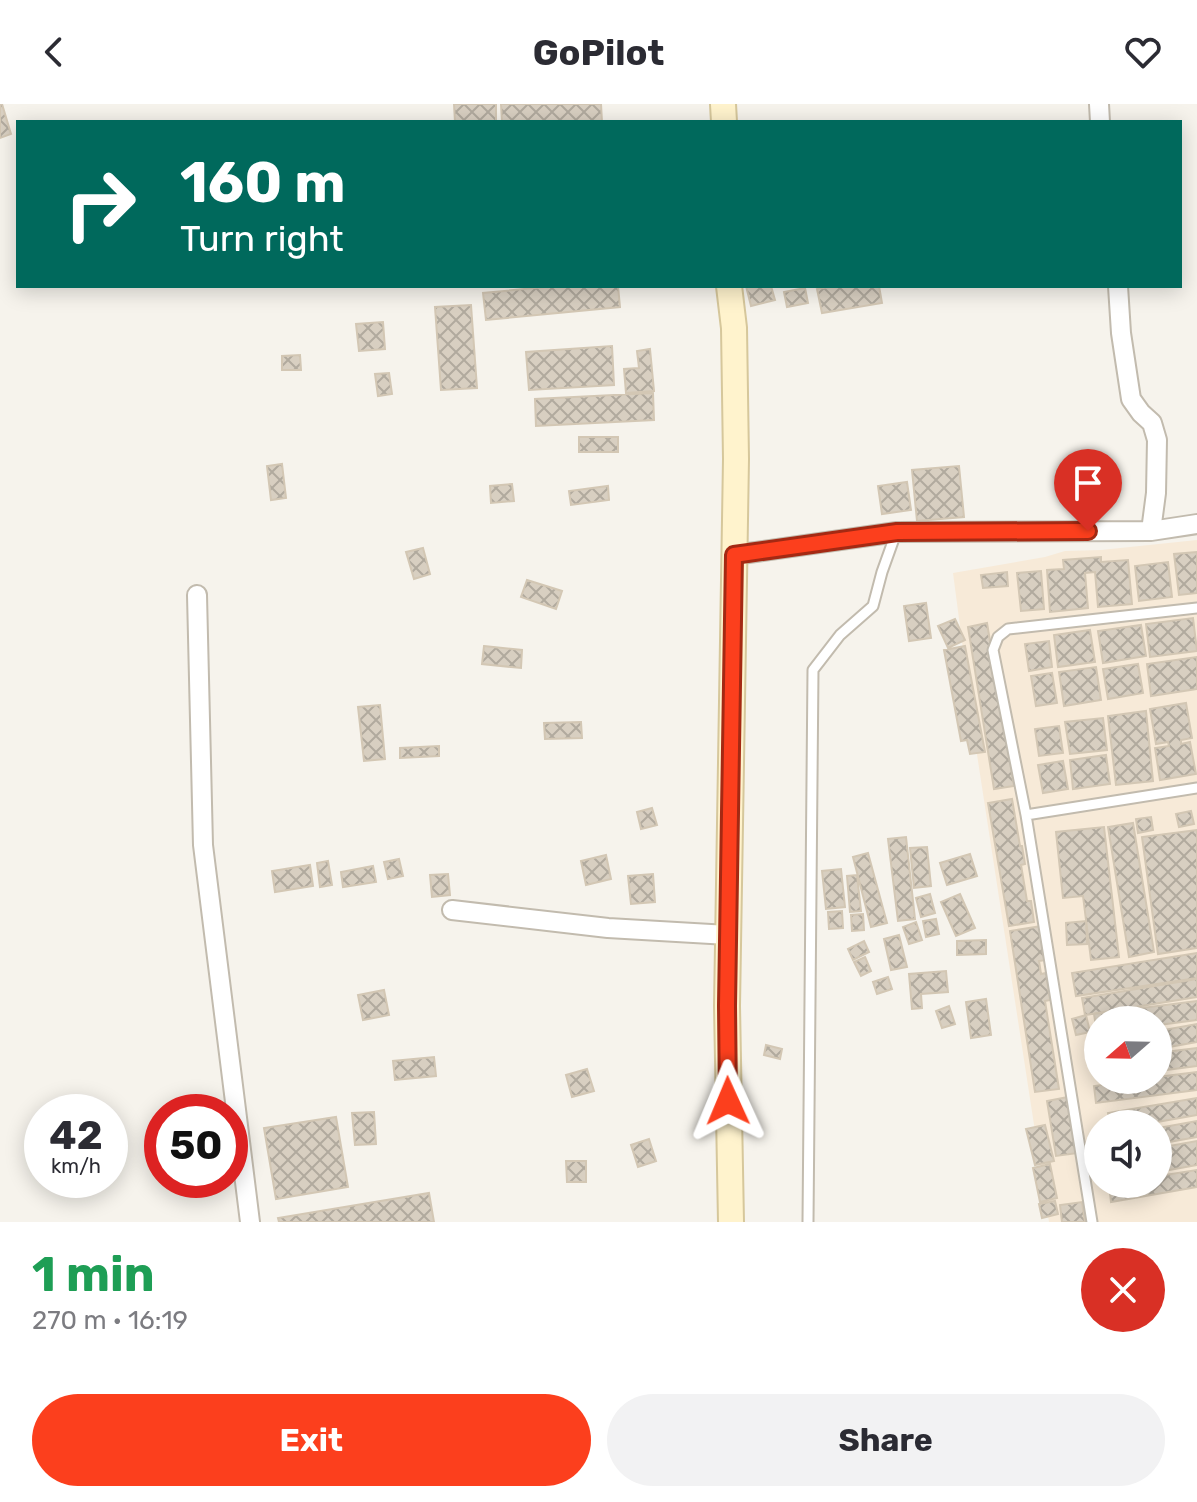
<!DOCTYPE html>
<meta charset="utf-8">
<style>
:root{--surface:#fff;--page:#f2f2f3;--text:#2b2b33;--muted:#7c7c81;--accent:#fc3f1d}
body{margin:0;font-family:Rubik,sans-serif;background:var(--page);color:var(--text);height:100vh;display:flex;flex-direction:column;font-size:30px;white-space:nowrap}
*{box-sizing:border-box;margin:0}
p{font-size:26px;color:var(--muted)}
.icon{flex:none;width:44px;height:44px;fill:none;stroke:currentColor;stroke-width:2;stroke-linecap:round;stroke-linejoin:round}
.map{position:relative;height:1118px;overflow:hidden}
.side{display:flex;flex-direction:column;background:var(--surface);flex:1}
.side>*{flex:none}
.banner{position:absolute;left:16px;top:16px;width:1166px;height:168px;border-radius:0px;box-shadow:0 4px 20px #0003;background:#00695c;color:#fff;overflow:hidden}
.needle{width:52px;rotate:250deg}
.tools{position:absolute;left:1084px;top:902px;display:grid;gap:16px}
.tools a{display:grid;place-items:center;width:88px;height:88px;border-radius:50%;background:var(--surface);box-shadow:0 4px 20px #0003;font-size:40px}
.speed{position:absolute;left:24px;top:990px;display:flex;gap:16px;font-size:40px;font-weight:700;text-align:center}
.speed>*{display:grid;place-content:center;width:104px;height:104px;border-radius:50%;background:var(--surface);box-shadow:0 4px 20px #0003;line-height:1}
.speed small{font-size:20px;font-weight:400}
.speed .limit{border:12px solid #d22;background:#fff;color:#111}
.pin{position:absolute;display:grid;place-items:center;width:68px;height:68px;color:#fff;margin:-82px -34px;border-radius:50% 50% 50% 0;rotate:-45deg;box-shadow:0 0 8px #0007}
.pin .icon{rotate:45deg}
.me{position:absolute;width:88px;margin:-44px;rotate:359deg;stroke-linejoin:round;filter:drop-shadow(0 0 6px #0008)}
.turn{display:flex;align-items:center;gap:28px;height:168px;padding:0 32px;font-size:36px}
.turn .icon{width:104px;height:104px;stroke-width:2.5}
.turn b{display:block;font-size:56px;line-height:68px}
.round{display:grid;place-items:center;flex:none;width:84px;height:84px;border-radius:42px;background:var(--page)}
.summary{display:flex;align-items:center;justify-content:space-between;height:136px;padding:0 32px}
h1{font-size:48px;font-weight:700;line-height:60px;color:#1e9e55}
.cta{display:flex;gap:16px;margin-top:auto;padding:16px 32px}
.cta a{flex:1;height:92px;border-radius:48px;background:var(--accent);color:#fff;font-size:32px;font-weight:700;line-height:92px;text-align:center}
.cta a+a{background:var(--page);color:var(--text)}
header{display:flex;justify-content:space-between;align-items:center;height:104px;padding:0 32px;background:var(--surface);font-size:36px;font-weight:700}
.map>svg:first-child{display:block}
</style>
<header><svg class="icon" aria-label="back" viewBox="0 0 24 24"><path d="M15 5l-7 7 7 7"/></svg>GoPilot<svg class="icon" aria-label="heart" viewBox="0 0 24 24"><path d="M12 20l-8-8c-3-5 5-10 8-4 3-6 11-1 8 4z"/></svg></header>
<div class="map">
<svg width="1197" height="1118" viewBox="0 0 1197 1118">
<defs>
<pattern id="building-cross-hatch" width="8" height="8" patternUnits="userSpaceOnUse" patternTransform="scale(2)"><rect width="8" height="8" fill="#d8cfc1"/><path d="M0 0l8 8M0 8l8-8" fill="none" stroke="#b1aa9e"/></pattern>
</defs>
<rect width="100%" height="100%" fill="#f6f3ec"/>
<path fill="#f7ead8" fill-rule="evenodd" d="M1197 436V1118H1049L976 644 953 469 1045 453 1065 447 1101 446ZM1098 916H1158V976H1098ZM1098 1020H1158V1080H1098Z"/>
<path fill="url(#building-cross-hatch)" stroke="#d3c7b4" stroke-width="2" d="M0 0H2L11 30 0 34Z
M454 0H496V18H455Z
M501 0H601L602 18H502Z
M556 182H618L620 203 486 216 483 189Z
M746 182H771L775 196 751 202Z
M836 182H879L882 199 822 209 817 185Z
M805 184 808 199 787 203 784 188Z
M471 201 477 284 441 286 435 203Z
M383 218 385 245 359 247 356 220Z
M612 242 614 281 529 286 526 248Z
M650 245 654 287 626 289 624 265 639 264 637 247Z
M300 251 301 266H282V252Z
M389 269 392 290 378 292 375 270Z
M653 289 654 316 536 322 535 295Z
M579 333H618V348H579Z
M282 360 286 394 271 396 267 362Z
M959 362 964 413 917 417 912 366Z
M907 378 911 406 882 410 878 382Z
M512 380 514 397 491 399 490 382Z
M608 382 609 396 571 401 569 387Z
M423 444 430 470 414 475 406 448Z
M1197 448V489L1179 491 1174 450Z
M1101 453V458L1128 456 1132 500 1098 503 1095 468 1085 469 1088 504 1050 508 1047 466 1064 465 1063 456Z
M1168 458 1172 493 1139 497 1135 462Z
M1041 467 1044 505 1021 507 1017 469Z
M1007 468 1008 482 983 484 981 471Z
M527 476 562 487 556 505 521 493Z
M926 499 931 534 909 537 904 502Z
M1193 514 1197 547 1150 553 1146 520Z
M955 515 965 536 948 544 938 522Z
M987 519 1014 682 994 685 968 523Z
M1141 521 1146 552 1103 559 1098 527Z
M1090 526 1095 558 1058 563 1054 531Z
M1049 537 1052 563 1029 567 1025 540Z
M484 542 522 546 521 564 482 560Z
M965 542 985 648 970 650 967 636 961 637 944 546Z
M1197 553V585L1151 592 1147 560Z
M1138 560 1143 589 1108 595 1103 565Z
M1096 563 1101 596 1064 602 1059 568Z
M1052 569 1057 599 1036 602 1031 572Z
M1186 599 1192 634 1181 636V640L1190 638 1196 670 1160 676 1155 644 1169 642 1168 638 1156 640 1150 605Z
M380 601 385 655 364 657 358 603Z
M1146 607 1153 677 1116 681 1108 612Z
M1103 614 1107 646 1070 650 1065 618Z
M581 618 582 634 545 635 544 619Z
M1059 622 1063 649 1039 652 1035 625Z
M439 642V652L400 654V644Z
M1106 651 1110 680 1073 685 1070 656Z
M1063 657 1068 685 1043 689 1038 661Z
M1012 695 1020 742H1022L1025 760 1021 761 1027 797H1031L1034 818 1009 822 988 699Z
M652 704 657 721 641 725 637 708Z
M1191 707 1194 720 1179 723 1176 710Z
M1151 713 1153 726 1138 729 1136 715Z
M1133 719 1154 848 1129 853 1108 723Z
M1104 723 1119 853 1091 856 1083 792 1063 794 1056 728Z
M1197 726V844L1158 850 1142 733Z
M906 733 915 815 898 817 888 735Z
M927 743 931 782 914 784 910 744Z
M868 749 887 819 871 823 853 753Z
M970 750 977 772 947 781 940 759Z
M606 751 611 775 586 781 581 757Z
M399 755 403 772 388 775 384 758Z
M328 757 332 781 320 783 317 759Z
M310 761 313 782 275 788 272 767Z
M373 762 376 778 343 783 341 768Z
M841 765 845 803 826 805 822 767Z
M448 770 450 791 432 793 430 771Z
M653 770 655 798 631 800 628 772Z
M857 771 861 807 850 808 847 772Z
M930 790 935 809 921 813 916 794Z
M960 790 975 824 956 832 941 798Z
M842 807 843 824 829 825 828 808Z
M863 810 864 826 852 827 851 811Z
M936 815 939 830 926 833 923 817Z
M1086 817 1087 840 1067 841 1066 819Z
M916 818 922 836 909 840 903 823Z
M1042 822 1046 856 1039 857 1041 870 1046 869 1050 896 1045 897 1059 985 1035 988 1010 827Z
M899 831 907 863 891 866 884 835Z
M986 836V850L957 851V837Z
M864 837 869 848 853 856 848 845Z
M1197 849V874L1076 892 1072 869Z
M865 853 871 867 861 872 854 858Z
M946 867 948 888 921 890 922 904 912 905 909 870Z
M888 873 892 885 877 890 873 878Z
M1197 875V893L1085 911 1082 894Z
M384 886 389 911 363 916 358 891Z
M986 895 991 931 971 934 966 898Z
M1197 897V916L1158 921V916H1098L1097 929 1094 910Z
M949 902 955 920 942 924 936 907Z
M1086 911 1090 928 1076 931 1072 915Z
M1197 920V938L1158 945V927Z
M766 941 782 945 780 955 764 951Z
M1197 944V962L1158 967V949Z
M434 953 436 972 395 976 393 957Z
M587 965 594 987 572 993 566 971Z
M1197 968V986L1096 999 1094 982 1139 976H1158V973Z
M1068 993 1078 1049 1056 1052 1047 997Z
M1197 994V1011L1146 1020H1110L1108 1009Z
M374 1008 376 1040 355 1041 352 1009Z
M336 1013 348 1083 276 1095 264 1024Z
M1197 1017V1033L1158 1040V1024Z
M1045 1021 1054 1057 1035 1061 1026 1025Z
M649 1035 656 1057 638 1063 631 1041Z
M1197 1037V1061L1158 1068V1044Z
M566 1057H586V1078H567Z
M1050 1060 1057 1094 1040 1098 1033 1064Z
M1197 1066V1083L1111 1098 1109 1080H1158V1072Z
M429 1089 434 1118H279L278 1114Z
M1055 1097 1058 1110 1042 1114 1039 1100Z
M1082 1098 1085 1118H1062L1060 1101Z"/>
<g fill="none" stroke-linecap="round" stroke-linejoin="round">
<g stroke="#c2bbae" stroke-width="13">
<path id="lane" d="M1026 711 1197 684
M808 1118 813 566 840 531 873 502 882 468 896 429
M1092 1118 1026 711 993 546 998 533 1008 525 1197 504"/>
</g>
<g stroke="#c2bbae" stroke-width="22">
<path id="street" d="M1099 0 1100 18
M1118 182 1121 229 1131 295 1141 309 1152 319 1157 336 1156 389 1151 427
M734 451 897 428 1151 427 1197 420
M197 491 203 741 250 1118
M452 806 608 824 728 831"/>
</g>
<g stroke="#d6c79b" stroke-width="28">
<path id="secondary" d="M723 0 724 18
M729 182 734 224 736 355 727 902 731 1118"/>
</g>
<use href="#lane" stroke="#fff" stroke-width="9"/>
<use href="#street" stroke="#fff" stroke-width="18"/>
<use href="#secondary" stroke="#fff3cd" stroke-width="24"/>
</g>
<g fill="none" stroke-linecap="round" stroke-linejoin="round">
<g stroke="#a42913" stroke-width="20">
<path id="route" d="M728 997 727 902 734 451 897 428 1088 427"/>
</g>
<use href="#route" stroke="#fc3f1d" stroke-width="14"/>
</g>
</svg>
<div class="tools">
<a><svg class="needle" viewBox="-14 -14 28 28"><path d="M0-13l5 13h-10z" fill="#e53935"/><path d="M0 13l5-13h-10z" fill="#7c7c81"/></svg></a>
<a><svg class="icon" aria-label="sound" viewBox="0 0 24 24"><path d="M4 9h4l5-4v14l-5-4H4zM17 9q2 3 0 6"/></svg></a>
</div>
<div class="speed"><div>42<small>km/h</small></div><div class="limit">50</div></div>
<div class="pin" style="left:1088px;top:427px;background:#d93025"><svg class="icon" aria-label="arrive" viewBox="0 0 24 24"><path d="M6 21V4h12l-3 4 3 4H6"/></svg></div>
<svg class="me" style="left:728px;top:997px" viewBox="-20 -20 40 40"><path d="M0-17L14 15 0 8-14 15z" fill="#fc3f1d" stroke="#fff" stroke-width="4"/></svg>
<div class="banner">
<div class="turn"><svg class="icon" aria-label="right" viewBox="0 0 24 24"><path d="M7 20v-9h11M14 6l5 5-5 5"/></svg><div><b>160 m</b>Turn right</div></div>
</div>
</div>
<section class="side">
<div class="summary"><div><h1>1 min</h1><p>270 m · 16:19</p></div><a class="round" style="background:#d93025;color:#fff"><svg class="icon" aria-label="close" viewBox="0 0 24 24"><path d="M6 6l12 12M18 6L6 18"/></svg></a></div>
<div class="cta"><a>Exit</a><a>Share</a></div>
</section>
